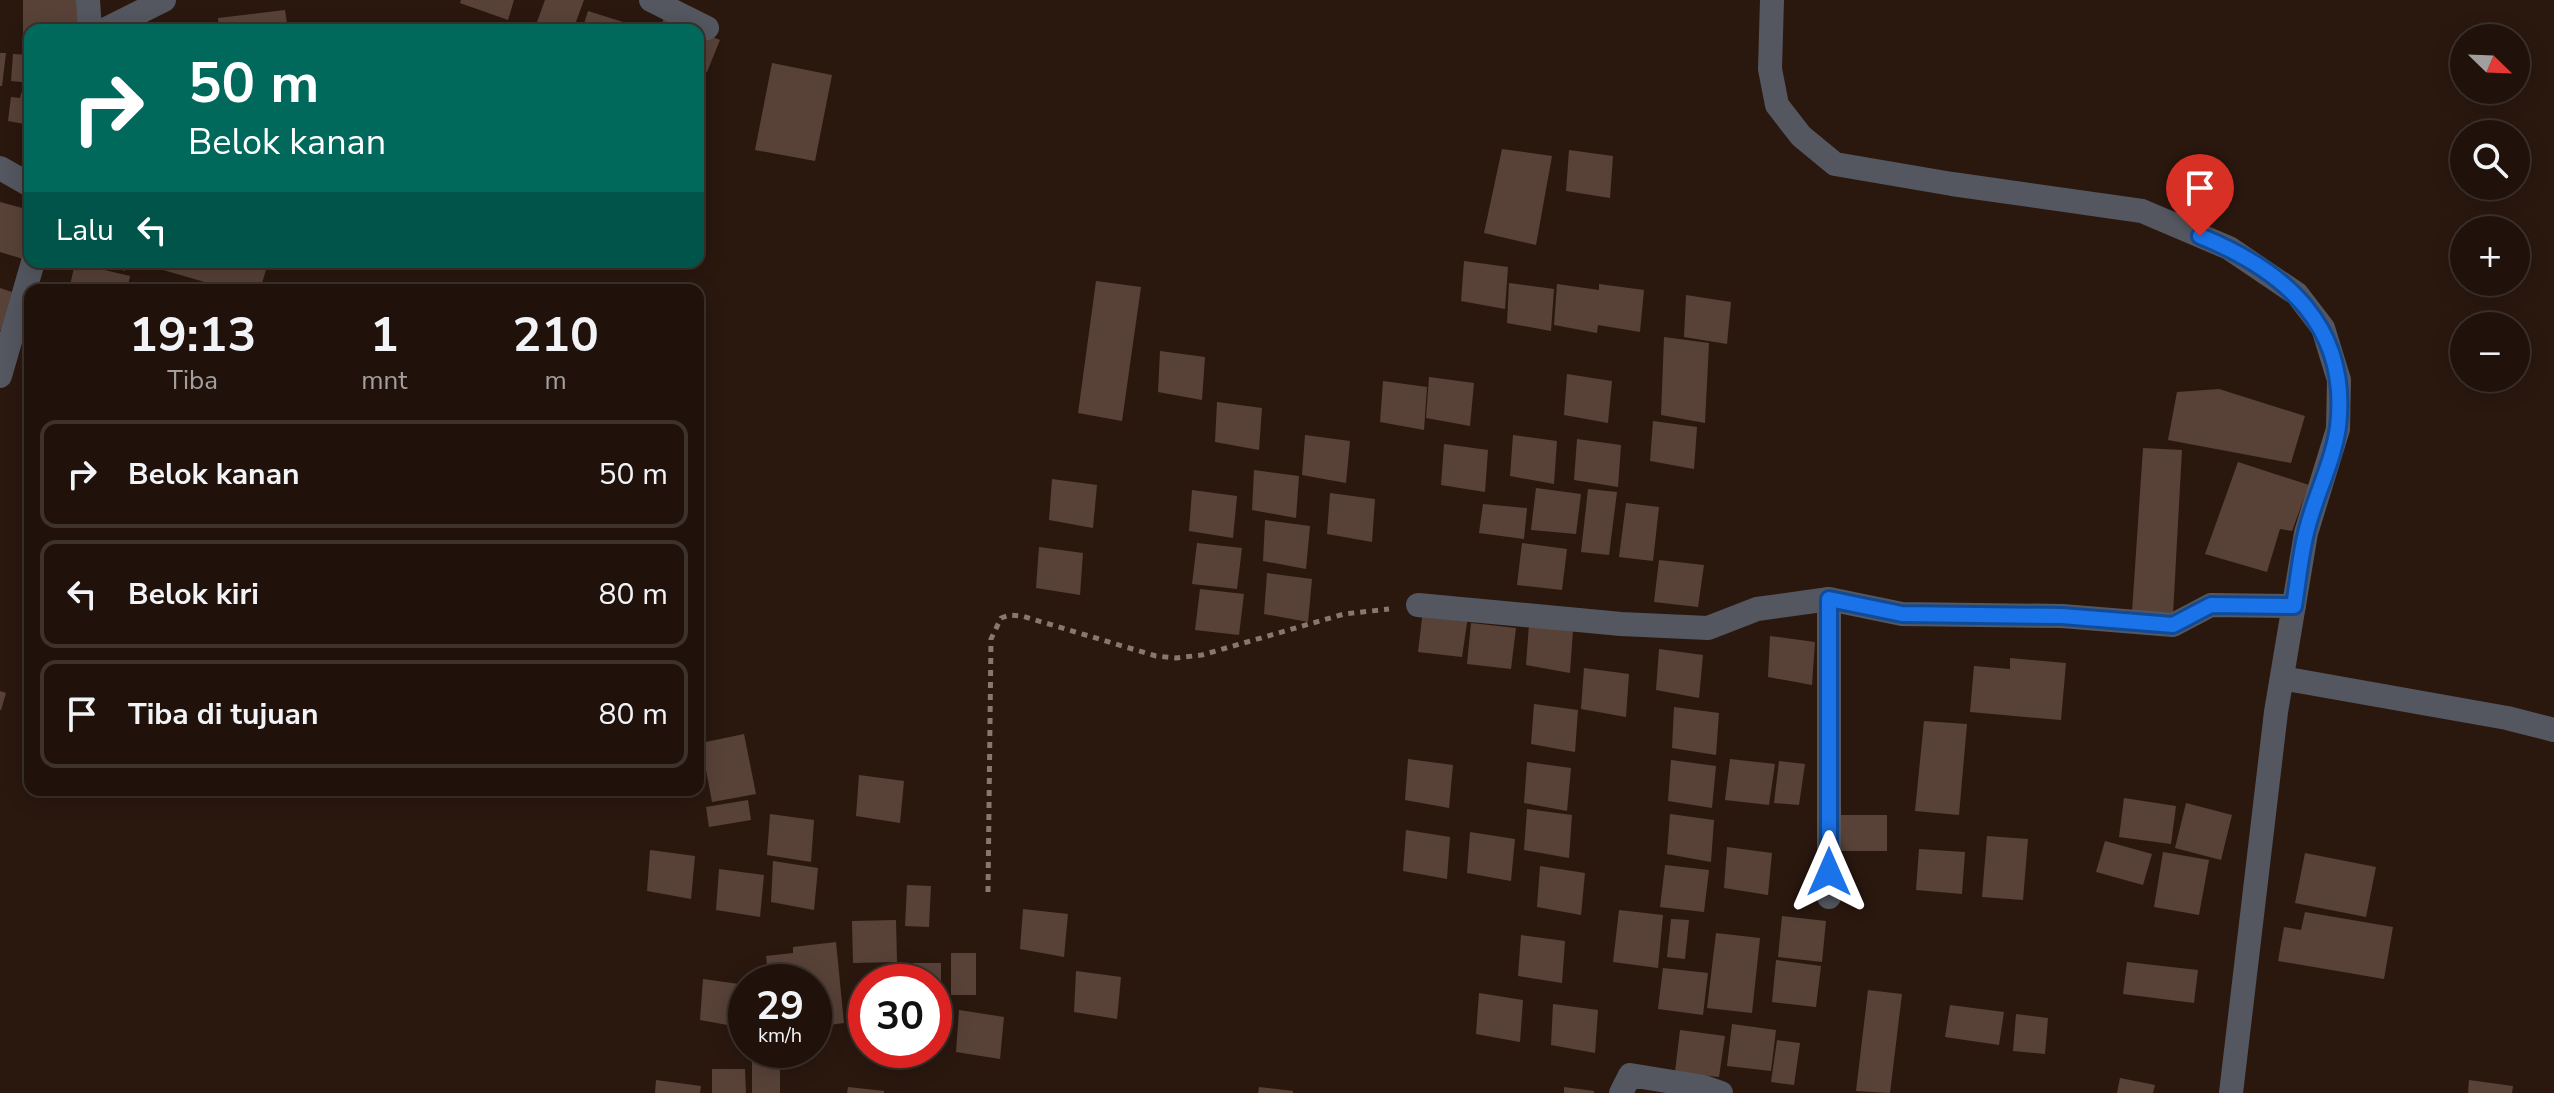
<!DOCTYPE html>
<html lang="id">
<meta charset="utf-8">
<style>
:root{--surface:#20120b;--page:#281b14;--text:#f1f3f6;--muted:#a29e9d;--line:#3d322c}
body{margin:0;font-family:"Nunito Sans",sans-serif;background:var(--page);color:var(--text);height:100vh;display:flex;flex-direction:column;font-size:30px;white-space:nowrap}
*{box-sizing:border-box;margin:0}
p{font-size:26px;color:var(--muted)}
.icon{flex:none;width:44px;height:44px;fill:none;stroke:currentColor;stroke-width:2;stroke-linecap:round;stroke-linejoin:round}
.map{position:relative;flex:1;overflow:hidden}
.side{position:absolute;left:24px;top:284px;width:680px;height:512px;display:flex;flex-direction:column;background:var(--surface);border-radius:16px;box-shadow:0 4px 20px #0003,0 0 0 2px var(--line)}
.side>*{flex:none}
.top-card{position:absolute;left:24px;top:24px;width:680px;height:244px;border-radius:16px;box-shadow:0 4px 20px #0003,0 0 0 2px var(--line);background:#00695c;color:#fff;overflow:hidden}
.needle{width:52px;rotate:113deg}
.tools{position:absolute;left:2450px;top:24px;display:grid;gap:16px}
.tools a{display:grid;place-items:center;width:80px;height:80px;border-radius:50%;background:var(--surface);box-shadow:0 4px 20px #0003,0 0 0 2px var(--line);font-size:40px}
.speed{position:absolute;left:728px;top:964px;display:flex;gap:16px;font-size:40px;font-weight:700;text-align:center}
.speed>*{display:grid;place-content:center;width:104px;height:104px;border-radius:50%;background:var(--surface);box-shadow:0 4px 20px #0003,0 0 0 2px var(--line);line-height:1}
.speed small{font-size:20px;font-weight:400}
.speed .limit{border:12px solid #d22;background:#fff;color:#111}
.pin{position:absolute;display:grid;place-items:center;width:68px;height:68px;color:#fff;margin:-82px -34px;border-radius:50% 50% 50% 0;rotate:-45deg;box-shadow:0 0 8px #0007}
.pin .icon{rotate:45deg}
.me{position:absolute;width:88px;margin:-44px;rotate:0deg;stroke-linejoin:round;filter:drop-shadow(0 0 6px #0008)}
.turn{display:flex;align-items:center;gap:28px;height:168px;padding:0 32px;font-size:36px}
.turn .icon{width:104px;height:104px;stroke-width:2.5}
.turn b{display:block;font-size:56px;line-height:68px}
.then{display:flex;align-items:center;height:76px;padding:0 32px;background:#0003;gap:16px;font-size:30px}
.eta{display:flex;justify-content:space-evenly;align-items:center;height:136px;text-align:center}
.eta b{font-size:48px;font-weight:700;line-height:56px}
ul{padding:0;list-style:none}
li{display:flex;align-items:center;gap:24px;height:108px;margin:0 16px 12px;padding:0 16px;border:4px solid var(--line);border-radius:16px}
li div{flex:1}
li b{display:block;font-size:30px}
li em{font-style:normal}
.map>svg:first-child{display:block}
</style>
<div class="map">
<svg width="2554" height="1093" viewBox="0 0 2554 1093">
<rect width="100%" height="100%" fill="#2a180f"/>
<path fill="#584238" d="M23 0H82L76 30H30V42H23Z
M461 0H514L508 20 460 3Z
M545 0H584L573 30H534Z
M285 10 288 30H219L218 18Z
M588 11 623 22 620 30H582Z
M664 18 694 30H659Z
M698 31 720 40 707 72 698 68Z
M0 53H6L2 86H0Z
M13 54 30 55V83L11 81Z
M772 63 832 75 815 161 755 150Z
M698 77 705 80 698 98Z
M22 91 30 92V125L8 121 11 97 20 98Z
M1502 149 1552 156 1536 245 1484 233Z
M1569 150 1613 156 1610 198 1566 191Z
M0 202 30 210V235L23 259 0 252Z
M1464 261 1508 267 1505 309 1461 301Z
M100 262H127L125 271Z
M147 262H265L268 263 260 290H232L146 265Z
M75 263 130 276 127 290H69Z
M1096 281 1141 287 1122 421 1078 413Z
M135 283 152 287 151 290H133Z
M1509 283 1554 289 1551 331 1507 323Z
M1557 284 1599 290V284L1644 290 1640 332 1598 325 1597 333 1554 325Z
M0 288 12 292 1 330H0Z
M1686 295 1731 302 1727 344 1684 337Z
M1664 337 1709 343 1705 423 1661 415Z
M1160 351 1205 357 1202 400 1158 392Z
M1567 374 1612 381 1608 423 1564 415Z
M1429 377 1474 383 1470 426 1426 418Z
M1383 381 1427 387 1424 430 1380 422Z
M2219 389 2305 416 2291 463 2168 440 2177 392Z
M1217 402 1262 408 1259 450 1215 442Z
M1653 421 1697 427 1694 469 1650 461Z
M1305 435 1350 441 1346 483 1302 475Z
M1513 435 1557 441 1554 484 1510 476Z
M1577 439 1621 445 1618 487 1574 480Z
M1444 444 1488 450 1485 492 1441 485Z
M2143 448 2182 450 2173 614 2132 612Z
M2238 462 2309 485 2292 531 2280 529 2267 572 2205 554Z
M1254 470 1299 476 1296 518 1252 510Z
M1052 479 1097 485 1093 528 1049 520Z
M1536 488 1581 494 1576 534 1531 530Z
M1588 489 1617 492 1609 555 1581 552Z
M1192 490 1237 496 1233 538 1189 531Z
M1330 493 1375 499 1372 542 1327 534Z
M1626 503 1659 507 1653 561 1619 557Z
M1483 504 1527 508 1524 539 1479 533Z
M1265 520 1310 526 1306 569 1263 561Z
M1197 543 1242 548 1237 589 1192 584Z
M1522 543 1567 549 1562 590 1517 585Z
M1039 547 1083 553 1080 595 1036 588Z
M1659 560 1704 565 1698 607 1654 602Z
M1267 573 1312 579 1308 622 1264 614Z
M1200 589 1244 594 1239 635 1195 630Z
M1423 610 1468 616 1462 657 1418 652Z
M1471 623 1516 628 1511 669 1467 664Z
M1529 624 1573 630 1570 673 1526 665Z
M1770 636 1815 642 1812 685 1768 677Z
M1659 649 1703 655 1699 698 1656 690Z
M2010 658 2066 663 2061 720 1970 712 1974 666 2010 669Z
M1584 668 1629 674 1626 717 1581 709Z
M0 691 6 693 1 710H0Z
M1534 704 1578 710 1575 752 1531 744Z
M1674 707 1719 713 1716 755 1672 748Z
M1924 721 1967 724 1959 815 1915 811Z
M744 734 756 794 712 802 701 743Z
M1408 759 1453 765 1449 808 1405 800Z
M1730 759 1775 764 1769 805 1725 800Z
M1671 760 1716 766 1712 808 1668 801Z
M1779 761 1805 764 1799 805 1774 803Z
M1527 762 1571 768 1567 811 1524 803Z
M859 775 904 781 900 823 856 816Z
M2124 798 2176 806 2171 844 2119 837Z
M748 800 751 820 709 827 706 807Z
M2186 803 2232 815 2221 860 2175 848Z
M1527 809 1572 815 1569 858 1524 850Z
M770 814 814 820 811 862 767 855Z
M1670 814 1714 820 1711 862 1667 854Z
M1837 815H1887V851H1836Z
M1406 830 1450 837 1447 879 1403 871Z
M1470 832 1515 839 1511 881 1467 873Z
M1987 836 2028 839 2023 900 1982 897Z
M2105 841 2152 854 2143 885 2096 872Z
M1727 847 1772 853 1768 895 1724 888Z
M1919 849 1965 852 1962 894 1916 890Z
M650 850 695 856 691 899 647 891Z
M2163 852 2209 860 2199 915 2154 907Z
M2305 853 2376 867 2366 917 2295 903Z
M773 861 818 868 814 910 771 902Z
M1665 865 1709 870 1704 912 1660 907Z
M1540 866 1585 873 1581 915 1537 907Z
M719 869 764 875 760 917 716 910Z
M907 885 931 886 929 927 905 926Z
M1023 909 1068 914 1064 957 1020 949Z
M1619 910 1663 915 1658 968 1613 962Z
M2305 912 2393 927 2384 979 2278 961 2284 927 2301 930Z
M1782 916 1826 921 1822 962 1778 957Z
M1671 919 1689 920 1685 959 1667 957Z
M896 920 897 962 853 963 852 921Z
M1716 933 1760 938 1752 1013 1707 1008Z
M1521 935 1565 941 1562 983 1518 976Z
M836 942 844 1023 814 1027V982H769L766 956 793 953V947Z
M951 953H976V995H951Z
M1776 960 1821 966 1816 1007 1772 1002Z
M2127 962 2198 970 2194 1003 2123 994Z
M913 963H941V997H934V982H913Z
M1663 968 1708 973 1703 1015 1658 1009Z
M1076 971 1121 977 1117 1019 1074 1012Z
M703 979 746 985 744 1028 700 1020Z
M1868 990 1902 994 1890 1093 1856 1091Z
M1479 993 1523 1000 1520 1042 1476 1034Z
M1553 1004 1598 1010 1595 1053 1551 1045Z
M1950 1005 2004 1012 1999 1045 1945 1037Z
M959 1010 1004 1017 1000 1059 956 1052Z
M2016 1014 2048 1018 2045 1054 2013 1051Z
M1732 1024 1776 1030 1771 1071 1727 1066Z
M1680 1030 1725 1036 1719 1077 1675 1072Z
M1777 1040 1800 1043 1794 1085 1771 1082Z
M752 1057H780V1093H752Z
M712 1069H745L746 1093H712Z
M2120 1078 2155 1085 2153 1093H2117Z
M656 1080 701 1086 700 1093H655Z
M2469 1080 2513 1086 2512 1093H2468Z
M848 1087 884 1091V1093H847Z
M1259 1087 1293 1091V1093H1258Z
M1564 1087 1594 1091V1093H1564Z"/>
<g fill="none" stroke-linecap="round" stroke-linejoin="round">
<path stroke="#87776f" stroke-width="5" stroke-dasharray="6 6" stroke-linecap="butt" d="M988 892 991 639 1001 618 1010 615 1022 616 1156 656 1176 658 1202 655 1344 614 1389 609"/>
<path stroke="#545760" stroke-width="24" d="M88 0 90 30
M651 0 707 28
M1772 0 1770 69 1777 105 1801 136 1835 164 1952 184 2142 211 2229 248 2297 294 2323 328 2339 380 2338 429 2306 533 2276 712 2231 1093
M104 30 164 0
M0 168 30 185
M0 376 33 262
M1418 605 1621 624 1708 628 1757 609 1829 599 1902 614 2062 616 2173 625 2211 605 2294 606
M2282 678 2507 718 2554 730
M1829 897V599
M1621 1093 1630 1075 1704 1087 1721 1093"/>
</g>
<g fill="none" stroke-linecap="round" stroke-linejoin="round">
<g stroke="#114b97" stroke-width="20">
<path id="route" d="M1829 872V599L1902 614 2062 616 2173 625 2211 605 2294 606C2298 582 2300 557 2306 533 2314 498 2333 463 2338 427 2350 327 2286 271 2200 236"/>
</g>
<use href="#route" stroke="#1a73e8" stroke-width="14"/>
</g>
</svg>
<div class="tools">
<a><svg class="needle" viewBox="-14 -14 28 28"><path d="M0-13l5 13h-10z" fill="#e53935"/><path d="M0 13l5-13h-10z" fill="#a29e9d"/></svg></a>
<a><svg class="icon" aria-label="search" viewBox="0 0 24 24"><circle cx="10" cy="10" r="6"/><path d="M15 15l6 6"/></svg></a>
<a>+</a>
<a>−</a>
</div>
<div class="speed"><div>29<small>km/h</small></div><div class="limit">30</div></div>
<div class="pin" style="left:2200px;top:236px;background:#d93025"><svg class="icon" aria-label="arrive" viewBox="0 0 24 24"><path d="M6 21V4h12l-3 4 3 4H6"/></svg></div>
<svg class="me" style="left:1829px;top:872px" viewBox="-20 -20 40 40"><path d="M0-17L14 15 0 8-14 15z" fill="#1a73e8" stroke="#fff" stroke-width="4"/></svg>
<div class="top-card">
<div class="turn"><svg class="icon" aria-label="right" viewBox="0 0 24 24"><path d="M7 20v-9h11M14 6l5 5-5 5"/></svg><div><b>50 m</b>Belok kanan</div></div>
<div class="then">Lalu<svg class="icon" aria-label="left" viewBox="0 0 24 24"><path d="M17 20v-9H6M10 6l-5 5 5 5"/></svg></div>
</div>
<section class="side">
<div class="eta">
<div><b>19:13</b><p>Tiba</p></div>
<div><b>1</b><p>mnt</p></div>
<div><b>210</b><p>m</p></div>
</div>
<ul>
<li><svg class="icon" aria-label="right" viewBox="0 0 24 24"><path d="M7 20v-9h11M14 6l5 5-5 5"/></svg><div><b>Belok kanan</b></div><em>50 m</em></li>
<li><svg class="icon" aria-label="left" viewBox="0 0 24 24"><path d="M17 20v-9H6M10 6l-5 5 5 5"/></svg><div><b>Belok kiri</b></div><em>80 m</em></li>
<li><svg class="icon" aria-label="arrive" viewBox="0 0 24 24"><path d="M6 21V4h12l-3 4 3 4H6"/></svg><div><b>Tiba di tujuan</b></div><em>80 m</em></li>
</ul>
</section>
</div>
